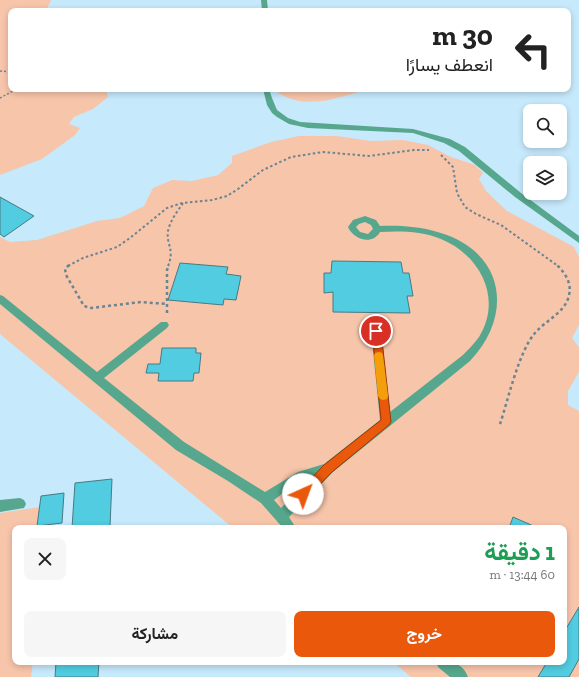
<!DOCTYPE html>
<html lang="ar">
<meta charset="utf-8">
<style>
:root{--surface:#fff;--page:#f6f6f6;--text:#222;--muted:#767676;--accent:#ea580c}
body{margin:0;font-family:"Zilla Slab",Vazirmatn,serif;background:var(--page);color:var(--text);direction:rtl;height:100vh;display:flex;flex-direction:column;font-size:15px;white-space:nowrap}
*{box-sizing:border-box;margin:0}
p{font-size:13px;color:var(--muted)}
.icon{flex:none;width:22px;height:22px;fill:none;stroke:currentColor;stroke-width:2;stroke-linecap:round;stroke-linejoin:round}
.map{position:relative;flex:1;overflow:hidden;direction:ltr}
.sheet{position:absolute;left:12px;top:525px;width:555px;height:140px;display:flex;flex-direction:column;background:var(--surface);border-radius:8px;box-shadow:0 2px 6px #0003;direction:rtl}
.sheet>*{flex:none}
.banner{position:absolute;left:8px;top:8px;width:563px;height:84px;border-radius:8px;box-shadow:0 2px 6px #0003;direction:rtl;background:#fff;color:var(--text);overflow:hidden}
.fabs{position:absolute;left:523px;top:104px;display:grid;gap:8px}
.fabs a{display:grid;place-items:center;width:44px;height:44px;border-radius:8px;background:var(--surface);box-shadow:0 2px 6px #0003;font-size:20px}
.pin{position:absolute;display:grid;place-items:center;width:34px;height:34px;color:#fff;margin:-17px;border:2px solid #fff;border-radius:50%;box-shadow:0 1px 4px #0007}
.me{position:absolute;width:44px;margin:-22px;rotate:43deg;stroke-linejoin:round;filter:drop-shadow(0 0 3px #0008)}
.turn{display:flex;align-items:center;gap:14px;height:84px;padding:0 12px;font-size:18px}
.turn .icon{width:52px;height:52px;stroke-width:2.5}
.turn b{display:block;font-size:28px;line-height:34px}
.round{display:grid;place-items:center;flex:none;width:42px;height:42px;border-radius:8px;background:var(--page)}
.head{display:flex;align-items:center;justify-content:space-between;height:68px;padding:0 12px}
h1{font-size:24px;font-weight:700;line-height:30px;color:#1e9e55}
.action{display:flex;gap:8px;margin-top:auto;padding:8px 12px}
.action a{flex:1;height:46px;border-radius:8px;background:var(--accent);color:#fff;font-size:16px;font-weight:700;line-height:46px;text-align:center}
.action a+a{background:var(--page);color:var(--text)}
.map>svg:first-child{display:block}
</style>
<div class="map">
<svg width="579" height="677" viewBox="0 0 579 677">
<rect width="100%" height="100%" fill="#c6e9fb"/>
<path fill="#f7c5aa" d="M0 0H51L46 11H11V89H111L106 90 108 97 93 109 74 117 69 124 80 128 75 135 42 159 0 175Z
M273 89H367C336 99 301 112 273 89Z
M299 136H337L371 141 403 140 428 145 451 157 475 165 483 173 479 179 486 191 507 211 574 247 579 257V325L572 338 579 347V372L568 391V405L579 411V677H411L393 662H564V528H233L0 334V237L10 242 37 240 97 221 120 218 144 206 153 188 172 180 192 181 218 175 232 163V156L271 142Z
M53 505 50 528H15V662H33L31 677H0V513Z"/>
<path fill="#51cce0" stroke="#497a83" d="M0 197 34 216 4 237 0 234Z
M332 261 401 262 403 273H409L413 296H407L410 313 333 312V292L324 293V273H331Z
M180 263 228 267 226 274 241 276 236 300 224 299 223 305 168 300Z
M162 348H196V353H201L199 373H194L193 381H158L159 373H146L148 364H160Z
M112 479 110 527 72 528 75 483Z
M64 493 62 523 37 526 41 496Z
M513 517 538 528H509Z
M579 607V659L569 677H538L547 662H564V632Z
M56 662H99L98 677H55Z"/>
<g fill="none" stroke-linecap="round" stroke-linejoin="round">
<path stroke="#6b8491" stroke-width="1.5" stroke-dasharray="2 2" stroke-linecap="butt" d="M0 71 11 72
M0 98 17 89"/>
<path stroke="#6b8491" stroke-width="2" stroke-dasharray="2.5 2.5" stroke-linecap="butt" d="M441 155 453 167 457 193 465 207 476 214 501 225 558 266
M68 266 83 258 117 247 130 238 167 208 182 203 212 200 227 196 238 189 263 170 291 157 323 152 369 156 414 150H429
M168 266C175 249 166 245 168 231 170 221 177 212 183 203"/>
<path stroke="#6b8491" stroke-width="2.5" stroke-dasharray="3 3" stroke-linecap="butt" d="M69 265 65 269 66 275 84 306 91 308 141 302 167 304
M167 313V270L169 265
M500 424C508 400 519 351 535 333 546 320 566 312 569 295 572 283 565 273 557 265"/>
<path fill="#56a78d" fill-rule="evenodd" d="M261 0H267L268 11H262Z
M263 89H269L272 98 277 110 288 118 300 122 413 129 450 139 465 147 521 193 579 236V243L515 197 459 151 444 143 413 133 308 128 289 124 277 117 272 113 267 105Z
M365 216 376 220 380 226C403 225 425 227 447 235 507 258 511 318 470 361L333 472 289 517 296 528H283L261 503 228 481 176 450 0 304V295L3 296 97 372 161 322H167L169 325 167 328 104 378 184 442 265 492 298 472 324 464 380 420 371 331 372 328H380L381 331 390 412 463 355C468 350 474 344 479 337 503 298 480 255 441 239 422 231 400 231 380 232 372 246 353 239 348 227L353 220ZM365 222 371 225 373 229 368 234 360 232 356 227 359 224ZM311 478 281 508 274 500 291 487Z
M20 498 24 500 26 504 24 508 0 512V500Z
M436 662C450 662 462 661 468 677H450L438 667Z"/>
</g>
<path fill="#ea580c" stroke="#983908" d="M376 327 381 331 391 422 389 425 332 472 307 498 303 499 299 498 298 494 299 491 324 465 381 420 372 331Z"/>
<path fill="#f59e0b" d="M379 352 382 353 383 356 388 396 387 399 383 400 380 399 378 396 374 356 375 353Z"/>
</svg>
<div class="fabs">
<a><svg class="icon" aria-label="search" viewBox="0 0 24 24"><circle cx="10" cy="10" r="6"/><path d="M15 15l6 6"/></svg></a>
<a><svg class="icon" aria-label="layers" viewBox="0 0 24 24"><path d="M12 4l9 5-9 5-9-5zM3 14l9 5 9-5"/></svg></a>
</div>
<div class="pin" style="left:376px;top:331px;background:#d93025"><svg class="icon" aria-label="arrive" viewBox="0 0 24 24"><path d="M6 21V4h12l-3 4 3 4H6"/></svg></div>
<svg class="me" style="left:303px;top:494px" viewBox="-20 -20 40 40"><circle r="19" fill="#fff"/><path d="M0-13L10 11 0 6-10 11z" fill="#ea580c"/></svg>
<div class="banner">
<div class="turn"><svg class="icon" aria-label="left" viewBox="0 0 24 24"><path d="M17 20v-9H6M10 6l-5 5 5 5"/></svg><div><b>30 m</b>انعطف يسارًا</div></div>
</div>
<section class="sheet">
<div class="head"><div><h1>1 دقيقة</h1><p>60 m · 13:44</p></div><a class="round"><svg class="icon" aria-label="close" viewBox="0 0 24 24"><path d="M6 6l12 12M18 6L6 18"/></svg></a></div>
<div class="action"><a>خروج</a><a>مشاركة</a></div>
</section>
</div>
